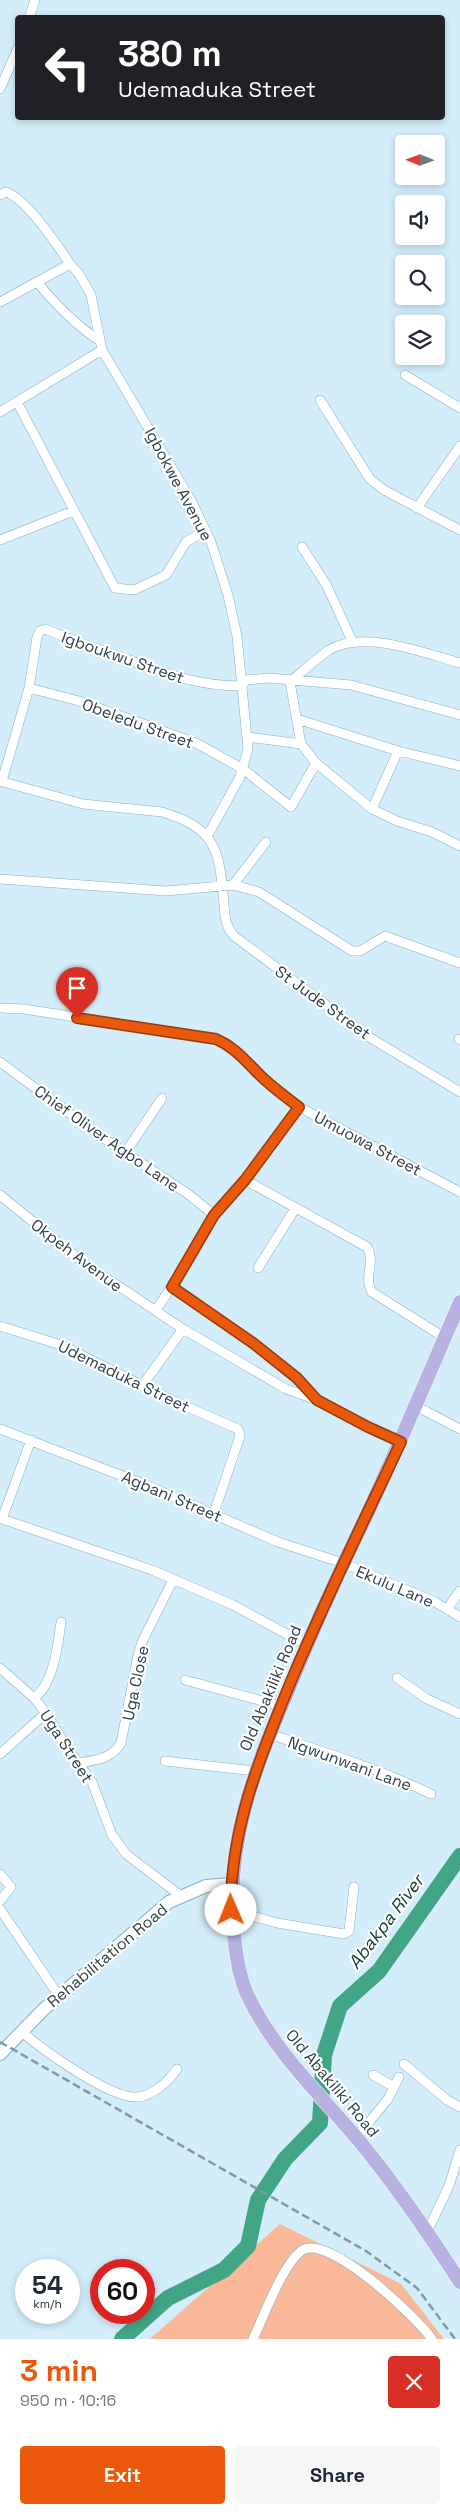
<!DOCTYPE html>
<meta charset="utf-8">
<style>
:root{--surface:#fff;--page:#f6f6f7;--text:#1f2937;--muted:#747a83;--accent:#ea580c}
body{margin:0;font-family:"Space Grotesk",sans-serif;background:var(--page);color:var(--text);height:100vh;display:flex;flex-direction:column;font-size:19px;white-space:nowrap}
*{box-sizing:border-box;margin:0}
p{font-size:16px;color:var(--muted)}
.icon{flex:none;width:28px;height:28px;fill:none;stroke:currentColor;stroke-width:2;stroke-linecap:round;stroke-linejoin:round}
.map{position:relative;height:2339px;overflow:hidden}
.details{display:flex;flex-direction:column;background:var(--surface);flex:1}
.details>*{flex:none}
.guide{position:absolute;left:15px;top:15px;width:430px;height:105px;border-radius:5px;box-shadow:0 2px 8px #0003;background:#202124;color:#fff;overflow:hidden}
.needle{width:32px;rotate:271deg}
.buttons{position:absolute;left:395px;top:135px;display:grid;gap:10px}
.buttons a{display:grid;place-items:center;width:50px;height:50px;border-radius:5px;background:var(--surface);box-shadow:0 2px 8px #0003;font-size:25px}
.speed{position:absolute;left:15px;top:2259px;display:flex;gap:10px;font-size:25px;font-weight:700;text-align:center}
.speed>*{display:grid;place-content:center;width:65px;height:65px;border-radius:50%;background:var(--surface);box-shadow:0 2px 8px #0003;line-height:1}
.speed small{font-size:12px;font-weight:400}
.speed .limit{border:8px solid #d22;background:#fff;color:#111}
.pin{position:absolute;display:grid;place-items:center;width:42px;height:42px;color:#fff;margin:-51px -21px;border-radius:50% 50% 50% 0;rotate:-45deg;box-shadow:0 0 5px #0007}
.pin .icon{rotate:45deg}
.me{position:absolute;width:55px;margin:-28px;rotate:359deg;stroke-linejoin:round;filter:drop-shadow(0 0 4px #0008)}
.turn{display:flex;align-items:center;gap:18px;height:105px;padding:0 20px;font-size:22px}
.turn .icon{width:65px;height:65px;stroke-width:2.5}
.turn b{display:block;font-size:35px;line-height:42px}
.round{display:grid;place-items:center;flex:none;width:52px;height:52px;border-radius:5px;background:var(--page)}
.summary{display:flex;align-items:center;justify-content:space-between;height:85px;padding:0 20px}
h1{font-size:30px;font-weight:700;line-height:38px;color:var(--accent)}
.action{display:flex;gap:10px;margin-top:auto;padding:10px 20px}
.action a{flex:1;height:58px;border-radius:5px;background:var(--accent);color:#fff;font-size:20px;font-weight:700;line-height:58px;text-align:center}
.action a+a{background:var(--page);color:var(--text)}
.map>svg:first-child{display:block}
</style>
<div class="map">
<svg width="460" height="2339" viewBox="0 0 460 2339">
<rect width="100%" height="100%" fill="#d3edfa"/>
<path fill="#f9b998" d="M280 2224 401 2284 444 2339H150Z"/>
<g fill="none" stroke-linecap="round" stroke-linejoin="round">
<path stroke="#41a586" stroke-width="16" d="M122 2339 168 2298 224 2270 248 2246 258 2200 285 2159 320 2123 324 2055 340 2006 379 1971 460 1856"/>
<g stroke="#85b0c4" stroke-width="10">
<path id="minor" d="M29 18 35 0
M0 89 18 48
M0 195 6 192C26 198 58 246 70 264
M37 282C56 305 75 325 100 341
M0 302 70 264 79 274 91 295 102 350 192 502 211 542 228 595 237 636 248 749 240 777 208 835
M405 375 460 408
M320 400 370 479 384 490 460 530
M17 402 115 588 134 590 166 575 186 542 205 531
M0 412 102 350
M417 508 460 446
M0 540 73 511
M302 547 327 586 352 641
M290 682 301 744 316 763 372 809 397 821 432 832 460 846
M290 682C303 671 316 659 329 650 363 629 424 653 460 663
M29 688 79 701 196 743 243 769 291 807 316 763
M297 719 398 751 460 766
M248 737 301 744
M0 781 83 804 162 812C218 829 219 851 224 904 225 918 225 925 234 936L369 1037 460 1092
M2 781 29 688 37 637 40 631 45 629C73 641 101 650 129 660 169 675 199 686 242 686L246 680 269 678 351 685 460 715
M372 809 398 751
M0 879 166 891 233 885 259 892 352 951H360L385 936 460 963
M233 885 266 842
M0 1008 24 1009 216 1039 228 1044 240 1054 274 1088 299 1107 460 1192
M459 1039 460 1040
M0 1062 103 1138 188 1194 214 1215
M125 1153 162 1098
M245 1180 367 1247C376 1262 363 1278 372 1292L445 1338
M0 1195 81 1261 183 1329 286 1389 317 1400 368 1427 401 1442
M258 1268 295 1209
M172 1287C222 1321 275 1354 316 1399
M156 1310 192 1256 214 1215 245 1180 299 1107
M0 1326 61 1345 176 1402 238 1429 240 1436 214 1513
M142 1386 183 1329
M416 1406 460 1429
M0 1429 146 1485 278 1542 343 1563 435 1602 460 1617
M0 1518 2 1519 31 1440
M2 1519 152 1570 233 1605 307 1645
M447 1609 460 1591
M0 1668 34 1698 46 1713 68 1749 92 1782 112 1835 126 1854 181 1896
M397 1678 427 1699 460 1714
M185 1680 281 1706
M34 1698C54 1684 58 1644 61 1622
M269 1734C324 1752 379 1769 431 1794
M0 1754 46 1713
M165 1761 255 1771
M78 1763C96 1760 112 1759 121 1743L138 1655 143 1640 173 1580
M0 1874 11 1887 0 1901
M0 1909 59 1996
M231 1910 277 1923 344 1934 349 1931 354 1887
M21 2031C41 2049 111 2099 137 2097 153 2096 169 2081 177 2069
M404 2064 447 2100 460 2107
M373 2075 394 2087
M356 2138 388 2099 399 2077
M427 2232 449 2186 460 2150
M253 2339C264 2316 282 2266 301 2251 327 2231 417 2318 432 2339"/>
</g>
<g stroke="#85b0c4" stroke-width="14">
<path id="secondary" d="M0 2054 44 2009 169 1902 206 1886 231 1884"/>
</g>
<g stroke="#fff" stroke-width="15">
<path id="primary" d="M460 1302C430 1372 401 1441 369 1510 341 1568 314 1626 290 1686 255 1768 224 1844 234 1935 236 1955 239 1976 247 1994 274 2052 321 2095 361 2143 397 2187 429 2234 460 2282"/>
</g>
<use href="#minor" stroke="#fff" stroke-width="9"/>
<use href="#secondary" stroke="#fff" stroke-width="12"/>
<use href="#primary" stroke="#b8b2e2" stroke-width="14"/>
<path stroke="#8298a3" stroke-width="2.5" stroke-dasharray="8 4" stroke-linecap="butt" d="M0 2042 366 2251 417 2288 455 2339"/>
</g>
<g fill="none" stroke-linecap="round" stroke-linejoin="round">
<g stroke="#983908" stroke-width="12">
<path id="route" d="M77 1018 216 1039C232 1046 241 1056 253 1068 266 1083 283 1095 299 1107L245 1180 214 1215 172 1287 253 1343 297 1378 317 1400 368 1427 401 1442C362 1525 322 1606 287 1691 258 1762 230 1832 231 1910"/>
</g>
<use href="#route" stroke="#ea580c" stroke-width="9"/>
</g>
<g text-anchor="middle" stroke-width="4.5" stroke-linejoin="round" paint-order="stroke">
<g font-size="16" fill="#2d3f47" stroke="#fff">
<text transform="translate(179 484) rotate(62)" y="6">Igbokwe Avenue</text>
<text transform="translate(123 657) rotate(19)" y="6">Igboukwu Street</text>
<text transform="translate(138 723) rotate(20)" y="6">Obeledu Street</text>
<text transform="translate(323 1002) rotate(36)" y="6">St Jude Street</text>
<text transform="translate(107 1138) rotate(35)" y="6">Chief Oliver Agbo Lane</text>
<text transform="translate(368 1143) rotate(28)" y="6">Umuowa Street</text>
<text transform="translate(77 1255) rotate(37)" y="6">Okpeh Avenue</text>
<text transform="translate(124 1376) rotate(26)" y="6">Udemaduka Street</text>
<text transform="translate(172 1496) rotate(23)" y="6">Agbani Street</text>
<text transform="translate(395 1586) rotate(23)" y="6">Ekulu Lane</text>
<text transform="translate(135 1683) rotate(-78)" y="6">Uga Close</text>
<text transform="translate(270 1688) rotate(-67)" y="6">Old Abakiliki Road</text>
<text transform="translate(67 1746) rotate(57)" y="6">Uga Street</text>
<text transform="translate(350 1763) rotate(20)" y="6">Ngwunwani Lane</text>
<text transform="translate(107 1955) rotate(-40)" y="6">Rehabilitation Road</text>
<text transform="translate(333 2083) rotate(50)" y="6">Old Abakiliki Road</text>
</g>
<g font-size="18" font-style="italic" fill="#154032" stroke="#fff">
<text transform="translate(386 1922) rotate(-53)" y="6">Abakpa River</text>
</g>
</g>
</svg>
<div class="buttons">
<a><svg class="needle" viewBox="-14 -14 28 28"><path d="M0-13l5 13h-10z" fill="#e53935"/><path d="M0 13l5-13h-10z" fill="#747a83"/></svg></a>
<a><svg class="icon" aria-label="sound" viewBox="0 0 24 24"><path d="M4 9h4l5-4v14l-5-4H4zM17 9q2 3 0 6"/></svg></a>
<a><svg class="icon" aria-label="search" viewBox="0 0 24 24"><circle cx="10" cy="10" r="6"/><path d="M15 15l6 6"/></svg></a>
<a><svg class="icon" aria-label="layers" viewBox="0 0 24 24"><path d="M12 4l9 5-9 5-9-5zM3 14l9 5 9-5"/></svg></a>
</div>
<div class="speed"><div>54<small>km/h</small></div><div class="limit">60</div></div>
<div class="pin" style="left:77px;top:1018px;background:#d93025"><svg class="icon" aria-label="arrive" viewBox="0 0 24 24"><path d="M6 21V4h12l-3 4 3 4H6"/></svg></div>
<svg class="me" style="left:231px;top:1910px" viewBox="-20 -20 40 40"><circle r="19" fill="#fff"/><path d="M0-13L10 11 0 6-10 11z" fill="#ea580c"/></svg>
<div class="guide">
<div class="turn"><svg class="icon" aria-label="left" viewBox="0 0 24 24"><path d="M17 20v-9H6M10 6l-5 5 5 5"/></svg><div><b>380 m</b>Udemaduka Street</div></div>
</div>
</div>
<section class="details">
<div class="summary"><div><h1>3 min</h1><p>950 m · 10:16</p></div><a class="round" style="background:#d93025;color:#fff"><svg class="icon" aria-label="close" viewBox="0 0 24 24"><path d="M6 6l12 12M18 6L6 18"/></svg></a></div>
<div class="action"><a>Exit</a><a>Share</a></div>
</section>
